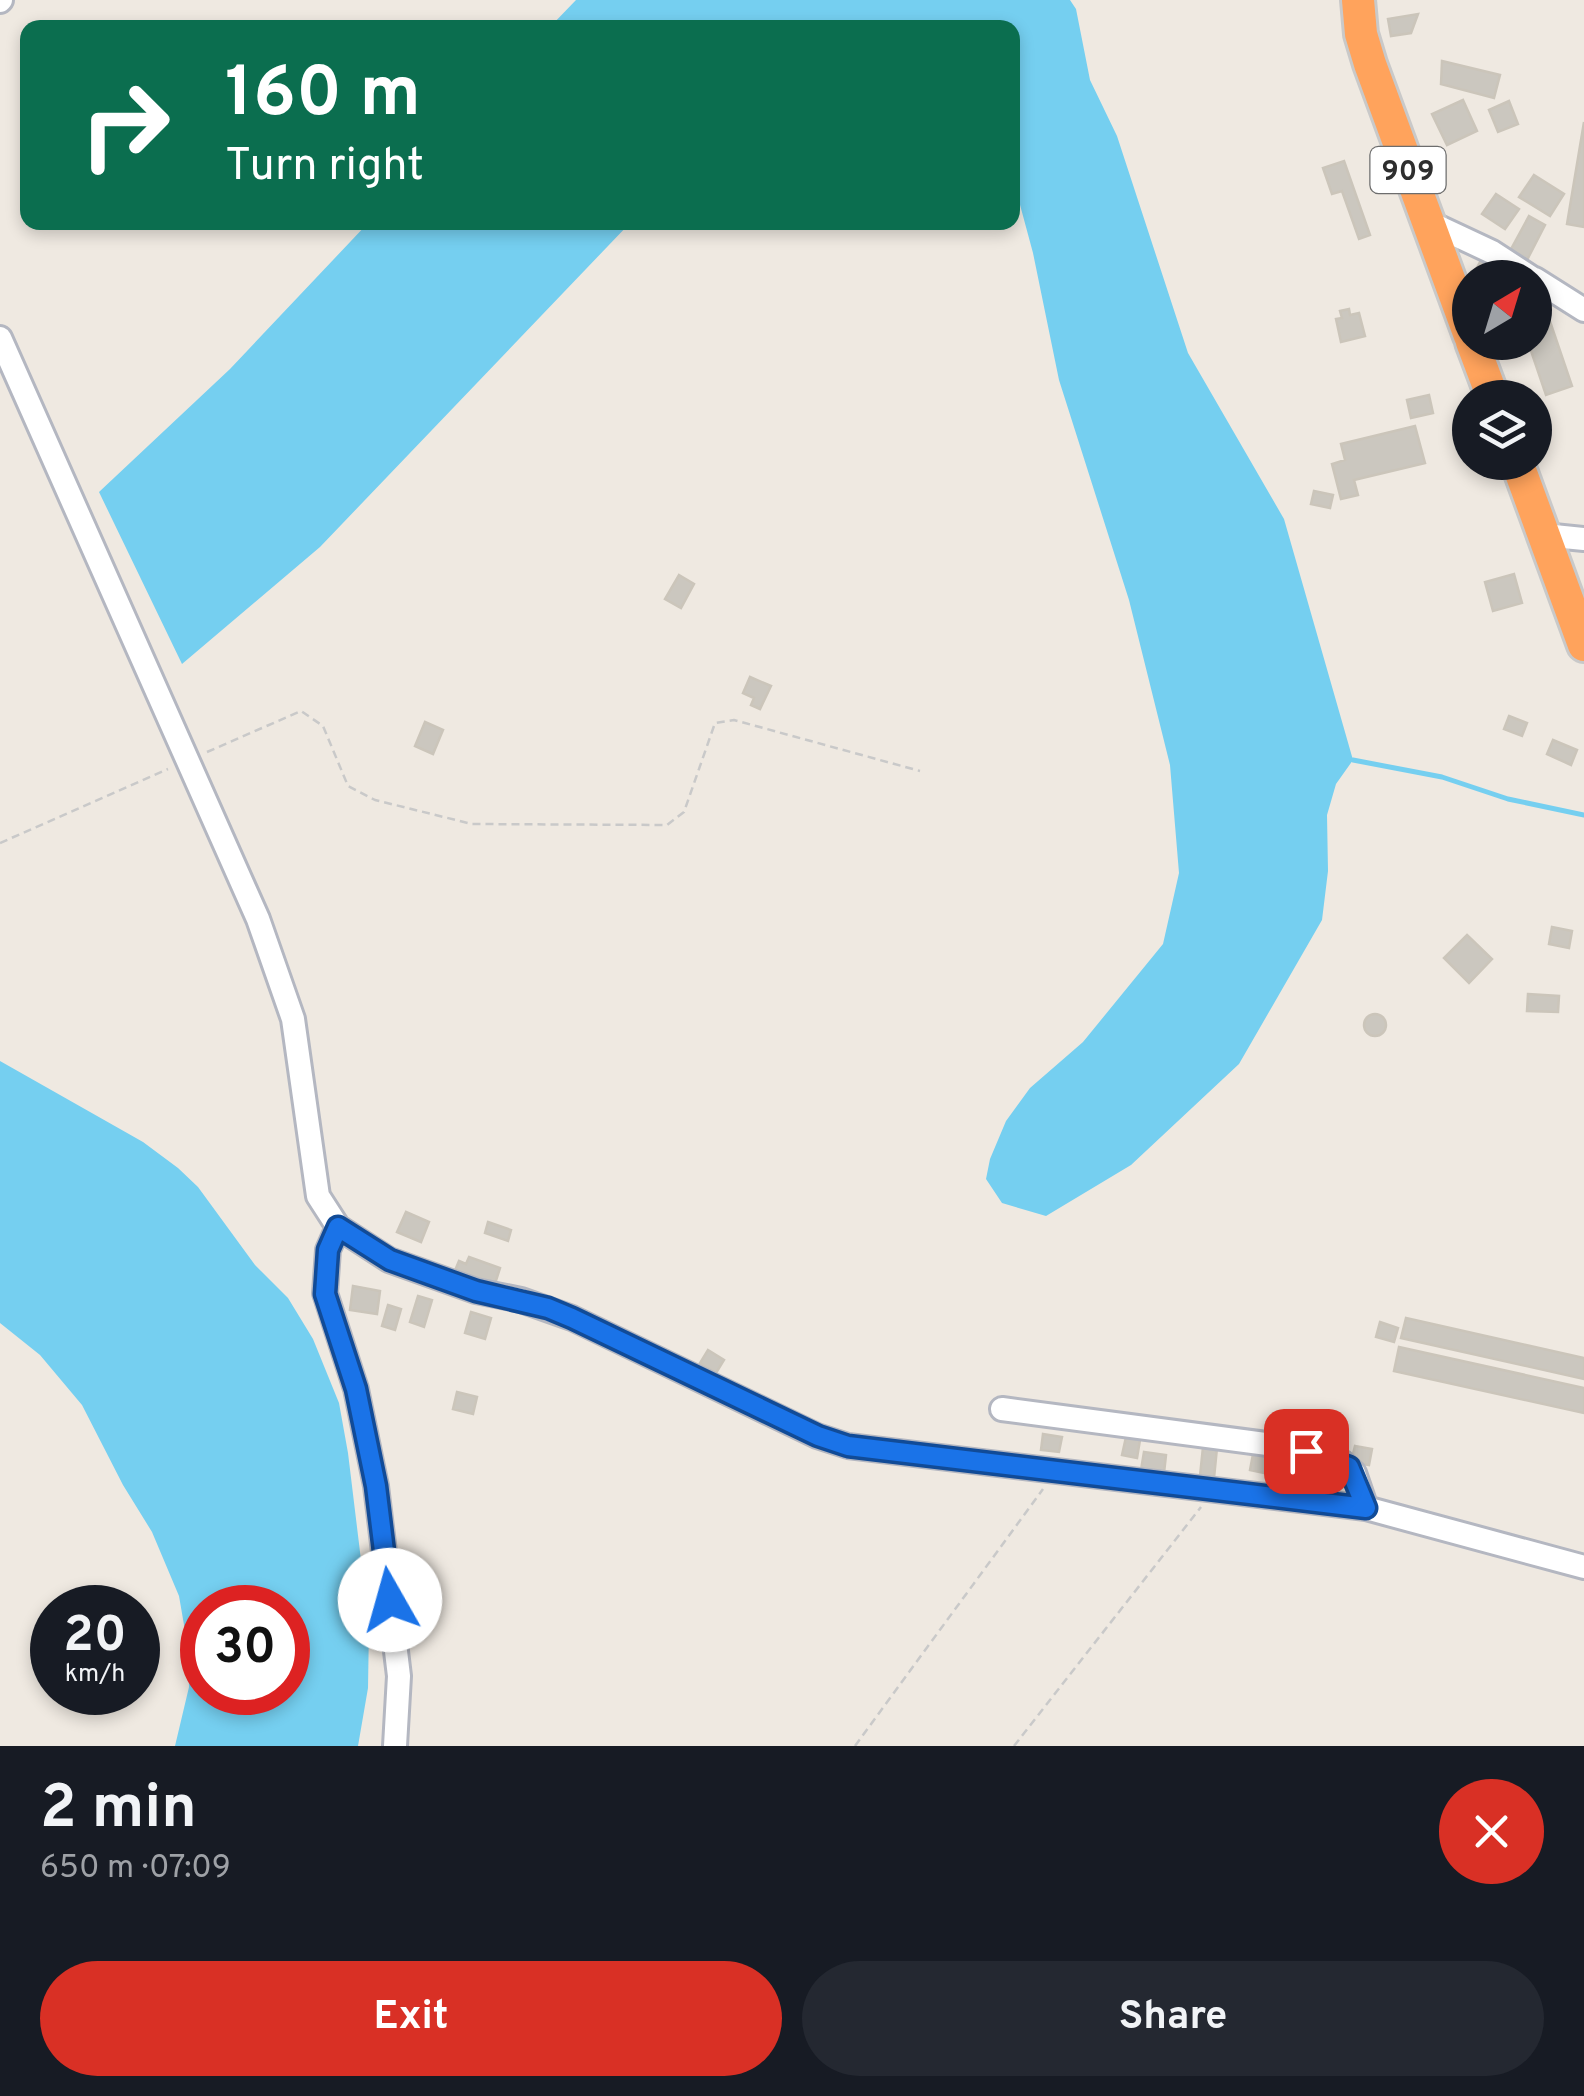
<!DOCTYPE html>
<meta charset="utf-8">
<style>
:root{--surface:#171b24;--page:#242831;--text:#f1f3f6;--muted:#9ea1a6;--accent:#d93025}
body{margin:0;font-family:Overpass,sans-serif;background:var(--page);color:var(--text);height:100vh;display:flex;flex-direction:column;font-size:38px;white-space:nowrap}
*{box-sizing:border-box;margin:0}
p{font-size:32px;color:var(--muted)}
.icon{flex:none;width:55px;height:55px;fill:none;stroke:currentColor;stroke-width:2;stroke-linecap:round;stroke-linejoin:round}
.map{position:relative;height:1746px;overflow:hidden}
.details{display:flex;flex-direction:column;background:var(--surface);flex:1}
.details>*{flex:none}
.guide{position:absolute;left:20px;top:20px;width:1000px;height:210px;border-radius:20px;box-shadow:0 5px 15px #0003;background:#0b6e4f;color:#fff;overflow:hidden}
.needle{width:65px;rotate:38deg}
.tools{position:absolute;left:1452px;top:260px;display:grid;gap:20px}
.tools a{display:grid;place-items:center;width:100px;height:100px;border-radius:50%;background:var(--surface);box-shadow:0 5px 15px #0003;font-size:50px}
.speed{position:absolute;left:30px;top:1585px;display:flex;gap:20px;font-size:50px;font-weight:700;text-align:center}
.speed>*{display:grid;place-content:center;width:130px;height:130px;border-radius:50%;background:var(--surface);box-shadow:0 5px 15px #0003;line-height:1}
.speed small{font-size:25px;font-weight:400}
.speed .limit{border:15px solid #d22;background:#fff;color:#111}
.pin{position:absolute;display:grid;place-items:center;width:85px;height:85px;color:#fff;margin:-42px;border-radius:20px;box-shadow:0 5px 15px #0006}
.me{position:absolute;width:110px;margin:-55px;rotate:353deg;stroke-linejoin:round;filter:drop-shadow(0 0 8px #0008)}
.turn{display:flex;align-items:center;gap:35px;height:210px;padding:0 40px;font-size:45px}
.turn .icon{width:130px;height:130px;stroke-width:2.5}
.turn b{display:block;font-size:70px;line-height:85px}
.round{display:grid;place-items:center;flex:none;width:105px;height:105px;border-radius:52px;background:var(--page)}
.headline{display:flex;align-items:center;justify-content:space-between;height:170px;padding:0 40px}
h1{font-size:60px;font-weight:700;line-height:75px}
.action{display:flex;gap:20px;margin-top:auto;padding:20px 40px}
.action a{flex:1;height:115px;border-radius:60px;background:var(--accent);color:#fff;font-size:40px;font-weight:700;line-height:115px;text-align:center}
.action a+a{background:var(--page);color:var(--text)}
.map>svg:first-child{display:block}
</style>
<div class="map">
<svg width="1584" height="1746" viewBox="0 0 1584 1746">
<rect width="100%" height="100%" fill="#efe9e1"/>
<path fill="#75cff0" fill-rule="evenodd" d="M576 0H1070L1076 9 1090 80 1117 136 1188 353 1284 519 1353 760 1336 784 1327 815 1328 871 1322 920 1239 1064 1131 1165 1046 1216 1002 1203 986 1179 990 1159 1006 1121 1030 1088 1083 1042 1163 944 1179 873 1170 765 1129 600 1059 380 1033 253 1013 179 1012 28 550 27Z
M368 223H630L320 547 182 664 99 492 230 369Z
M0 1061 143 1142 178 1168 198 1187 255 1265 288 1298 313 1339 339 1403 348 1453 369 1626 368 1688 358 1746H175L189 1687 188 1648 179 1596 152 1532 123 1485 82 1405 40 1355 0 1323ZM202 1608H288V1692H202Z"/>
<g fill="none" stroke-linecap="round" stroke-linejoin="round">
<path stroke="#75cff0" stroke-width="5" d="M1353 760 1442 777 1508 799 1584 815"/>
</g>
<path fill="#cbc7bf" stroke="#cbc5ba" stroke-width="2.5" d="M1418 14 1411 33 1391 36 1388 19Z
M1442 61 1500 75 1494 98 1441 84Z
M1463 100 1477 131 1447 145 1432 114Z
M1509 101 1518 124 1498 132 1489 110Z
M1584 122V227L1567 224Z
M1344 161 1370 235 1359 239 1342 191 1332 194 1323 168Z
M1534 175 1564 194 1550 216 1519 197Z
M1496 194 1519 209 1505 229 1482 214Z
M1529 216 1545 225 1527 260 1510 251Z
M1485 253 1519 278H1483L1474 273Z
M1541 295 1572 386 1546 395 1528 342H1535V298Z
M1349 309 1350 315 1359 313 1365 336 1341 342 1336 319 1342 318 1340 311Z
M1429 395 1433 413 1411 418 1407 400Z
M1415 426 1425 463 1354 480 1358 495 1341 499 1332 464 1345 460 1341 444Z
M1314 491 1333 495 1330 508 1311 504Z
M1514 574 1522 603 1493 611 1485 582Z
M679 575 694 584 681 608 665 599Z
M750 677 771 686 760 709 751 705 754 698 743 693Z
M1509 716 1527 723 1522 736 1504 729Z
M425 722 443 730 433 754 415 746Z
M1553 740 1577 750 1571 765 1547 754Z
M1552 927 1572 931 1569 948 1549 944Z
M1467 935 1492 959 1469 983 1444 958Z
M1528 994 1559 996 1558 1012 1527 1011Z
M1364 1025a11 11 0 1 1 22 0a11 11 0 1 1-22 0Z
M406 1212 429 1222 421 1242 397 1232Z
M488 1222 511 1230 508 1241 485 1233Z
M469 1257 500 1268 494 1287 454 1273 459 1261 466 1264Z
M353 1286 380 1291 377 1314 350 1310Z
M418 1296 432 1300 424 1327 410 1322Z
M388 1305 401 1309 395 1330 382 1326Z
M471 1312 491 1318 485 1339 465 1333Z
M1406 1318 1584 1358V1379L1401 1338Z
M1380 1322 1398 1328 1394 1342 1376 1337Z
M1399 1347 1584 1388V1413L1394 1371Z
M708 1350 724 1360 716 1373 700 1363Z
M457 1392 477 1397 473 1414 453 1409Z
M1043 1434 1062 1437 1059 1452 1041 1450Z
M1126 1437 1140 1440 1137 1458 1122 1455Z
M1355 1446 1372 1449 1369 1465 1351 1462Z
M1203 1447 1217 1448 1214 1478 1200 1476Z
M1254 1449 1274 1453 1269 1474 1250 1470Z
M1144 1452 1166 1455 1164 1473 1141 1470Z"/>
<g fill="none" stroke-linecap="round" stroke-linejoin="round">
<g stroke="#b4b7c1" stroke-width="28">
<path id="minor" d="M0 1 1 0
M1428 222 1492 252 1532 278
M1535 279 1584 310
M0 338 258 919 293 1019 318 1196 338 1227 389 1260 476 1291 521 1300 572 1318 817 1436 848 1446 1366 1508 1584 1567
M1544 535 1584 539
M338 1227 328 1250 325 1293 356 1389 376 1486 399 1676 395 1746
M1002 1409 1274 1445 1324 1455 1343 1463 1354 1473 1366 1508"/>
</g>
<g stroke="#c9c9c9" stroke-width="38">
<path id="highway" d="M1358 0 1361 34 1370 64 1470 336
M1472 342 1493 398
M1517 462 1584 645"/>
</g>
<path stroke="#c9c9c9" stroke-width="2.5" stroke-dasharray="8 5" stroke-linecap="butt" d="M207 752 301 711 323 726 348 786 375 800 472 824 667 825 684 812 715 723 734 720 920 771
M0 843 168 769
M855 1746 1043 1489
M1014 1746 1201 1507"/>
<use href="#minor" stroke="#fff" stroke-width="22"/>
<use href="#highway" stroke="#ffa35c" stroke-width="32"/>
</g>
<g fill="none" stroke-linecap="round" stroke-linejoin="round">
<g stroke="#114b97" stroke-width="25">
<path id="route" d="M390 1600 376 1486 356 1389 325 1294 328 1250 338 1227 390 1260 476 1291 548 1308 572 1318 818 1436 848 1446 1366 1508 1349 1467 1306 1451"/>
</g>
<use href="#route" stroke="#1a73e8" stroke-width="18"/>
</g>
<g text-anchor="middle" stroke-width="10" stroke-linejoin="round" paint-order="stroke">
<rect fill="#fff" stroke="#6d6d6d" stroke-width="2.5" x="1370.5" y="147" width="75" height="46" rx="8"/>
<g font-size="28" font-weight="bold" fill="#2e2e2e">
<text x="1408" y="180">909</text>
</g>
</g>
</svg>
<div class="tools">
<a><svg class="needle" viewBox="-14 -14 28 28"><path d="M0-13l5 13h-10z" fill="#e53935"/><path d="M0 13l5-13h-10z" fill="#9ea1a6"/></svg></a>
<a><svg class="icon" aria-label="layers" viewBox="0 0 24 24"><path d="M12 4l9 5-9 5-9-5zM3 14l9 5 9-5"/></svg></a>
</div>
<div class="speed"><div>20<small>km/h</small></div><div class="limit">30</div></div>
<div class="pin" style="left:1306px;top:1451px;background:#d93025"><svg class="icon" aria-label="arrive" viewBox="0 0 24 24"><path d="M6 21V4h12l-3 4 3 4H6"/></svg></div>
<svg class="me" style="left:390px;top:1600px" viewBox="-20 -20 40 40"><circle r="19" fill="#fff"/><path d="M0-13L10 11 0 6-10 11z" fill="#1a73e8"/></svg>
<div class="guide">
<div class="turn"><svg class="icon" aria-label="right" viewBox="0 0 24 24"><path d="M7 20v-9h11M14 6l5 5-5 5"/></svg><div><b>160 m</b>Turn right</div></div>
</div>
</div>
<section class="details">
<div class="headline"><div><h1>2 min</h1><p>650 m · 07:09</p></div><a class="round" style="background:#d93025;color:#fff"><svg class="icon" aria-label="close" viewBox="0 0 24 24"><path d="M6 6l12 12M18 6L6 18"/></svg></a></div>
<div class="action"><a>Exit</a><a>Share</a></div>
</section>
